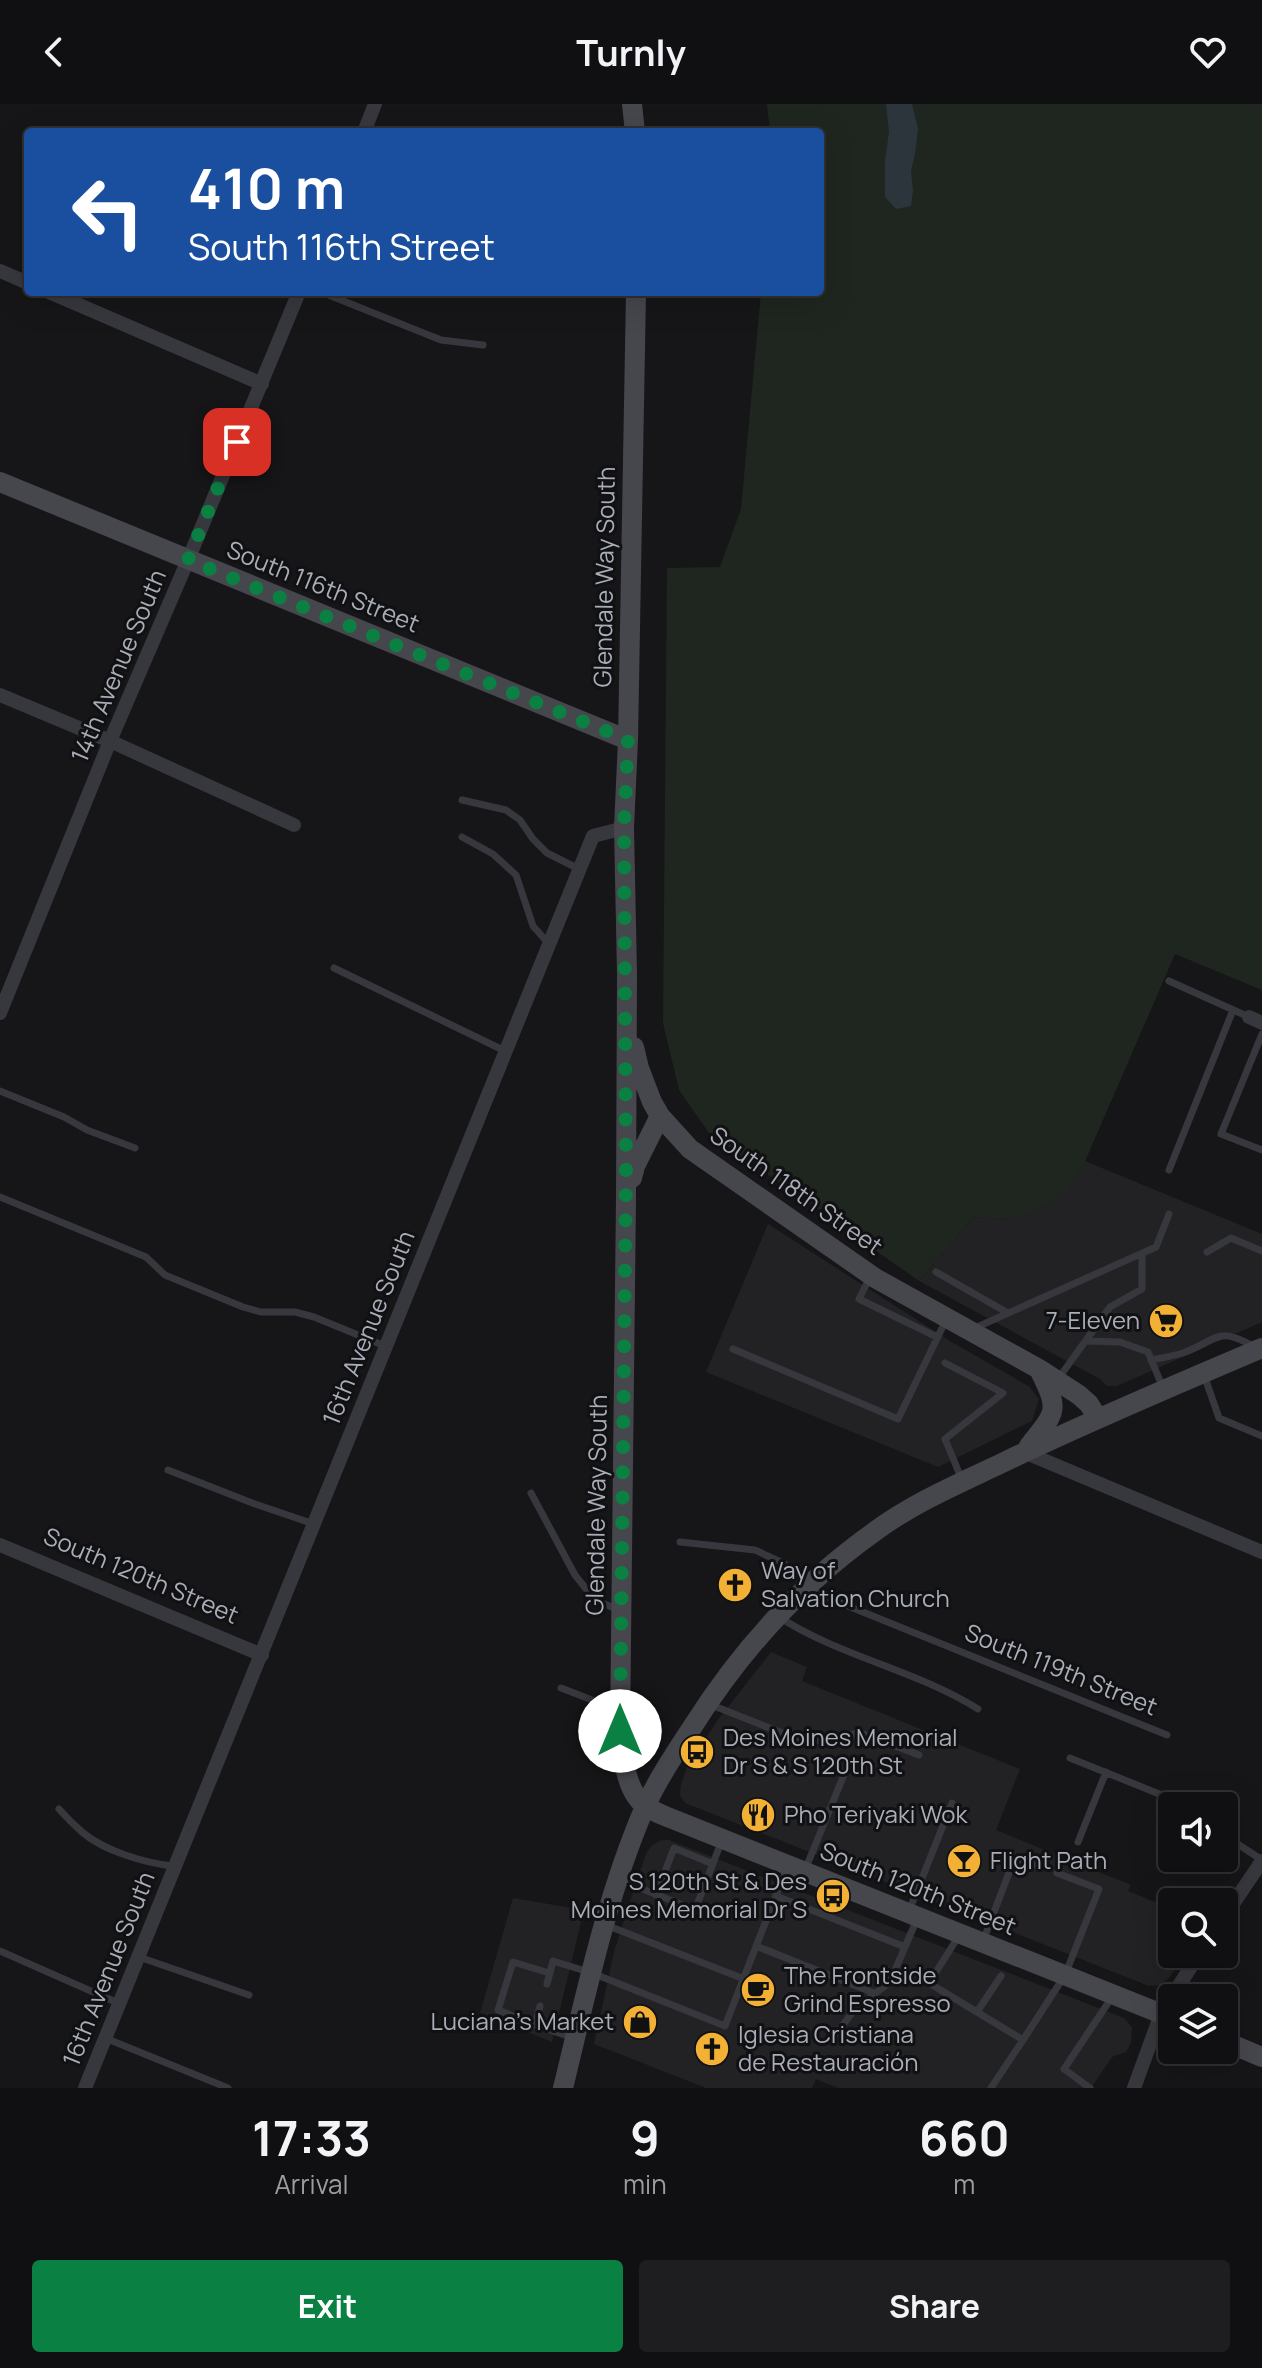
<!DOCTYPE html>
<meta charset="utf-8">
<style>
:root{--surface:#101012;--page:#1e1e20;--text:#f1f3f6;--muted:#9c9d9f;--line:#303032;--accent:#0b8043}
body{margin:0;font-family:Manrope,sans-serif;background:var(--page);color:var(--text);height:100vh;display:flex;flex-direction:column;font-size:30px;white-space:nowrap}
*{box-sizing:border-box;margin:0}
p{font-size:26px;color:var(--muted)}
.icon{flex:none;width:44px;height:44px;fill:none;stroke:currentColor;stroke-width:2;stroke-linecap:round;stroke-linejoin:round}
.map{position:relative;height:1984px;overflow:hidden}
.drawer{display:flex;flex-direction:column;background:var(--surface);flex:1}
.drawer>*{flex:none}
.banner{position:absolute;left:24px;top:24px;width:800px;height:168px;border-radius:8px;box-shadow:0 8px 32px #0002,0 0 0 2px var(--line);background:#1a4fa0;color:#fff;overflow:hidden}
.fabs{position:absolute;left:1158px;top:1688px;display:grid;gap:16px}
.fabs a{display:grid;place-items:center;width:80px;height:80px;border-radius:8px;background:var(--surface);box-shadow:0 8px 32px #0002,0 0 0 2px var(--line);font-size:40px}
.pin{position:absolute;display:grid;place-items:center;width:68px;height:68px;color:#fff;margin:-34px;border-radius:16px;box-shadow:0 4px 12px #0006}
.me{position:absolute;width:88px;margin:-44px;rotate:0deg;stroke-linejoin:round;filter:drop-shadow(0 0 6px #0008)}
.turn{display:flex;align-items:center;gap:28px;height:168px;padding:0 32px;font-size:36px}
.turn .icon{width:104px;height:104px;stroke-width:2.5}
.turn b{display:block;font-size:56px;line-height:68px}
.eta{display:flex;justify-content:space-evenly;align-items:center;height:136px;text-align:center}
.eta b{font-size:48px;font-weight:700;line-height:56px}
.primary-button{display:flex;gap:16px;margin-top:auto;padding:16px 32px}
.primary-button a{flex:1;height:92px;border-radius:8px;background:var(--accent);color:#fff;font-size:32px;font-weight:700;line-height:92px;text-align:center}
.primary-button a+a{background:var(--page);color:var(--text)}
header{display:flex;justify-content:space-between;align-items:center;height:104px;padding:0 32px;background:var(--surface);font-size:36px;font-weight:700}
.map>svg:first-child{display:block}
</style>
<header><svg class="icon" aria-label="back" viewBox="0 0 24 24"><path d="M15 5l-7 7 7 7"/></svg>Turnly<svg class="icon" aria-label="heart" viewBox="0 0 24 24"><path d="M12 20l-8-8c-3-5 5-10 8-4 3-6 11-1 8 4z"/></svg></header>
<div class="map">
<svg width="1262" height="1984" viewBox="0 0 1262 1984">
<rect width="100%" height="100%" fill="#161618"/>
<path fill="#222225" d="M1085 1057 1262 1130V1218L1117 1282H1107L1100 1275 919 1177 974 1113 1011 1115 1069 1084Z
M768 1120 950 1237 1030 1283 1039 1295 1032 1317 938 1363 706 1268Z
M771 1548 807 1563 802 1577 1020 1665 996 1726 1131 1781 1128 1787 1172 1805V1850H1184L1170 1873 1160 1881 1149 1882 685 1699 680 1691 681 1680 687 1663 717 1617Z
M661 1736H669L1124 1914 1132 1923 1131 1939 1126 1948 1112 1953 1091 1984H838L816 1975 812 1984H706L594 1940 614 1848 630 1797 646 1750 651 1742Z
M513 1794 584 1806 552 1938 480 1909Z"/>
<path fill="#1e261f" d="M767 0H1262V886L1175 850 1083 1062 1069 1084 1037 1106 1011 1115 974 1113 919 1177 709 1029 679 986 663 919 667 464 720 463 741 405 761 188H820V28H770Z"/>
<path fill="#2c353c" d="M886 0H912L918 25 915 50 911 67 913 87 911 102 896 105 885 93V57L889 28Z"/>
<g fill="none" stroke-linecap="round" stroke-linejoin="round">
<path stroke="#37383d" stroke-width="7" d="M152 27 154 28
M321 188 441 236 483 241
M462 696 506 706 520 716 533 735 547 749 579 765
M462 733 493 750 516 771 533 822 549 840
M334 864 505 947
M1169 877 1249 913
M1262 930 1221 1030 1262 1046
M0 987 64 1013 87 1026 135 1044
M1169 1066 1233 906
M0 1093 146 1153 165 1171 243 1203 261 1208H295L314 1213 385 1242
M1207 1148 1231 1134 1262 1147
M936 1168 1008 1209
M870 1173 859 1195 937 1233
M975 1224 1156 1143 1169 1110
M1087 1237 1120 1238 1148 1248 1163 1284
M733 1245 898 1315 946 1216
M1151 1256C1162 1254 1173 1252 1183 1249 1217 1237 1216 1221 1253 1242
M945 1259 1003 1289 945 1335 962 1376
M1204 1271 1219 1314 1262 1332
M1058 1275 1110 1203 1142 1185V1150
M168 1366 255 1400 314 1420
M531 1389 575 1471 595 1496 619 1506
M680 1438 755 1446 785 1460 806 1485 1167 1631
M779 1513C841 1553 916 1566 978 1605
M561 1584 618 1606
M709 1600 800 1636 838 1637 858 1628 919 1651
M1070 1654 1189 1702
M59 1705C66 1713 74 1721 82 1728 104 1747 145 1759 173 1762
M1224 1731 1262 1756
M1078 1738 1106 1668
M805 1766 848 1661
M620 1776 695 1806 722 1736
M656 1791 674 1744 713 1760
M776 1792 905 1843
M909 1807 952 1699
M606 1821 744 1875
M960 1830 929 1879 1023 1936 1065 1871 1099 1785 1057 1769
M983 1837 1015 1753 1041 1763
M756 1842 874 1889
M0 1847 118 1899
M139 1853 249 1891
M547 1880 553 1857 592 1869 725 1922 787 1763
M540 1902 535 1921 571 1933
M977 1908 1001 1872
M535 1921 498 1906 513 1858 549 1869
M105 1934 228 1984
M833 1934 855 1905 890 1878 917 1815
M991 1984 1023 1936
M1090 1984 1064 1965 1112 1893"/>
<path stroke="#37383d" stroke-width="14" d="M364 28 375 0
M0 167 28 179
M49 188 262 280
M0 591 110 637 294 721
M0 909 110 637 188 456 299 188
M1249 913 1262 919
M1024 1348 1262 1448
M0 1441 262 1551
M1224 1813 1262 1757
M85 1984 593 732 624 724
M1134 1984 1161 1910 1199 1850"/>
<path stroke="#45474d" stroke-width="20" d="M632 0 635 28
M636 188 628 636 624 724 627 870 626 1094 620 1627C623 1651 625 1689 647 1703 654 1708 663 1711 670 1714L1172 1914
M0 378 628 636
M634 943 639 964 652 998 660 1012 690 1045 875 1174 1039 1265 1079 1291 1089 1300 1097 1313
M632 1074 635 1062 660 1012
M1029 1342C1058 1306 1059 1306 1039 1265
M1224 1937 1262 1953
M563 1984C586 1890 606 1794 644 1705 657 1676 676 1648 693 1622 741 1546 801 1480 874 1428 913 1399 958 1380 1002 1359 1087 1318 1175 1281 1262 1244"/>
</g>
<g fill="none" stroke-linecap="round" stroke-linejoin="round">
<path stroke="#0b8043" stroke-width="14" stroke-dasharray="0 25.2" d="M237 338 188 456 628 636 624 724 626 1070 620 1627"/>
</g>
<defs>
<g id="supermarket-disc" transform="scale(1.8)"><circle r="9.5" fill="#f2b134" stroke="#111113"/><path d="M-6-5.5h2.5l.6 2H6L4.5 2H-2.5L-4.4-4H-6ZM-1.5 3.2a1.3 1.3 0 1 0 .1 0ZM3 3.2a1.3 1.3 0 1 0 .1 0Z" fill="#111"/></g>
<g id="church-disc" transform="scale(1.8)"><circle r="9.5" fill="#f2b134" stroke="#111113"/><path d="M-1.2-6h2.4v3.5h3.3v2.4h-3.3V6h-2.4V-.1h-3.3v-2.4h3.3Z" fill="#111"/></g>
<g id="bus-disc" transform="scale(1.8)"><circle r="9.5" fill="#f2b134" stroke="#111113"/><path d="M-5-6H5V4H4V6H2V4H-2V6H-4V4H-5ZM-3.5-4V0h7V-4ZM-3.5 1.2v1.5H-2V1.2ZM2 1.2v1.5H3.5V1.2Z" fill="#111"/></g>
<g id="restaurant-disc" transform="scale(1.8)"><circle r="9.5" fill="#f2b134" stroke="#111113"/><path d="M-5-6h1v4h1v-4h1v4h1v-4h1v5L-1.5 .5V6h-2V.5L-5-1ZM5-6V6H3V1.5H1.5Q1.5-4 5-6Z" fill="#111"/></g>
<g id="bar-disc" transform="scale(1.8)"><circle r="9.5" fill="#f2b134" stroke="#111113"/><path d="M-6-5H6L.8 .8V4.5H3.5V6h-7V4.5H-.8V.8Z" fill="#111"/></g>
<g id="cafe-disc" transform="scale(1.8)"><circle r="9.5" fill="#f2b134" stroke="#111113"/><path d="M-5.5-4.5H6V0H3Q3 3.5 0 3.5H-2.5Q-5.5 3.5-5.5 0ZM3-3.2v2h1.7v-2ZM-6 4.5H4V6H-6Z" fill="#111"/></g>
<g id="shop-disc" transform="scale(1.8)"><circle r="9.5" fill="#f2b134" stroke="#111113"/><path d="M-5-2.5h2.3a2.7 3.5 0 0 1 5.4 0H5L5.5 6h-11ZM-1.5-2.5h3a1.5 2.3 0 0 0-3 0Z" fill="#111"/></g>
</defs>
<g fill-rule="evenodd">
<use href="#supermarket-disc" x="1166" y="1217"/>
<use href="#church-disc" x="735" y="1481"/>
<use href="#bus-disc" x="697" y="1648"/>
<use href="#restaurant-disc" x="758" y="1711"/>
<use href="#bar-disc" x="964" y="1757"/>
<use href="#bus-disc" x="833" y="1792"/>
<use href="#cafe-disc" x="758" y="1886"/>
<use href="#shop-disc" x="640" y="1918"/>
<use href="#church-disc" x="712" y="1945"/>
</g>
<g text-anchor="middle" stroke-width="6" stroke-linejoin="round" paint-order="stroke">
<g font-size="24" fill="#a8adb8" stroke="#111113">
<text transform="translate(605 473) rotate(-89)" y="8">Glendale Way South</text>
<text transform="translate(323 483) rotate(22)" y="8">South 116th Street</text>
<text transform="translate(119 562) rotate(-67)" y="8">14th Avenue South</text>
<text transform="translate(796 1087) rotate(35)" y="8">South 118th Street</text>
<text transform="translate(369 1224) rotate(-68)" y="8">16th Avenue South</text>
<text transform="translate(597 1401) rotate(-89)" y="8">Glendale Way South</text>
<text transform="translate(141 1472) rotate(23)" y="8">South 120th Street</text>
<text transform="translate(1061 1566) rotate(22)" y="8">South 119th Street</text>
<text transform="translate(918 1785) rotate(22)" y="8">South 120th Street</text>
<text transform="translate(109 1865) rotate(-68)" y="8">16th Avenue South</text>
</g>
<g font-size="24" fill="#a8adb8" stroke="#111113" text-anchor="start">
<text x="1140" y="1225" text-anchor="end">7-Eleven</text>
<text x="761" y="1475">Way of<tspan x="761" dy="28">Salvation Church</tspan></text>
<text x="723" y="1642">Des Moines Memorial<tspan x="723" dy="28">Dr S &amp; S 120th St</tspan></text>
<text x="784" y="1719">Pho Teriyaki Wok</text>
<text x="990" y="1765">Flight Path</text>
<text x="807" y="1786" text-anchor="end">S 120th St &amp; Des<tspan x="807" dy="28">Moines Memorial Dr S</tspan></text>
<text x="784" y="1880">The Frontside<tspan x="784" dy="28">Grind Espresso</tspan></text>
<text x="614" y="1926" text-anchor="end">Luciana's Market</text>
<text x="738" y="1939">Iglesia Cristiana<tspan x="738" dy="28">de Restauración</tspan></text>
</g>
</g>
</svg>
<div class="fabs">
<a><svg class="icon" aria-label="sound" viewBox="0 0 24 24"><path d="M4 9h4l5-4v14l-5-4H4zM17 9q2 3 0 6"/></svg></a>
<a><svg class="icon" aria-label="search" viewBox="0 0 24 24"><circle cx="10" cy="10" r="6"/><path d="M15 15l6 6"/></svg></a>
<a><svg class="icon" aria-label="layers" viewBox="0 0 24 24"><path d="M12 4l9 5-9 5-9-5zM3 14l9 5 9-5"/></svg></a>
</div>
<div class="pin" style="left:237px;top:338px;background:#d93025"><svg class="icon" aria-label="arrive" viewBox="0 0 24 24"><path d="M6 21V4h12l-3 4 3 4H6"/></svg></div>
<svg class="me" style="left:620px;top:1627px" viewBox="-20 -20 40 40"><circle r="19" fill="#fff"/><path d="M0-13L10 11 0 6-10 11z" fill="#0b8043"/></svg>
<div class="banner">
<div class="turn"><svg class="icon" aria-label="left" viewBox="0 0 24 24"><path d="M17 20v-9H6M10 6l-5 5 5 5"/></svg><div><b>410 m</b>South 116th Street</div></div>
</div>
</div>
<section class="drawer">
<div class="eta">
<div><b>17:33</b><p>Arrival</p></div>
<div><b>9</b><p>min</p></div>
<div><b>660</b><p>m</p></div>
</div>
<div class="primary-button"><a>Exit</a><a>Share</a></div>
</section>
